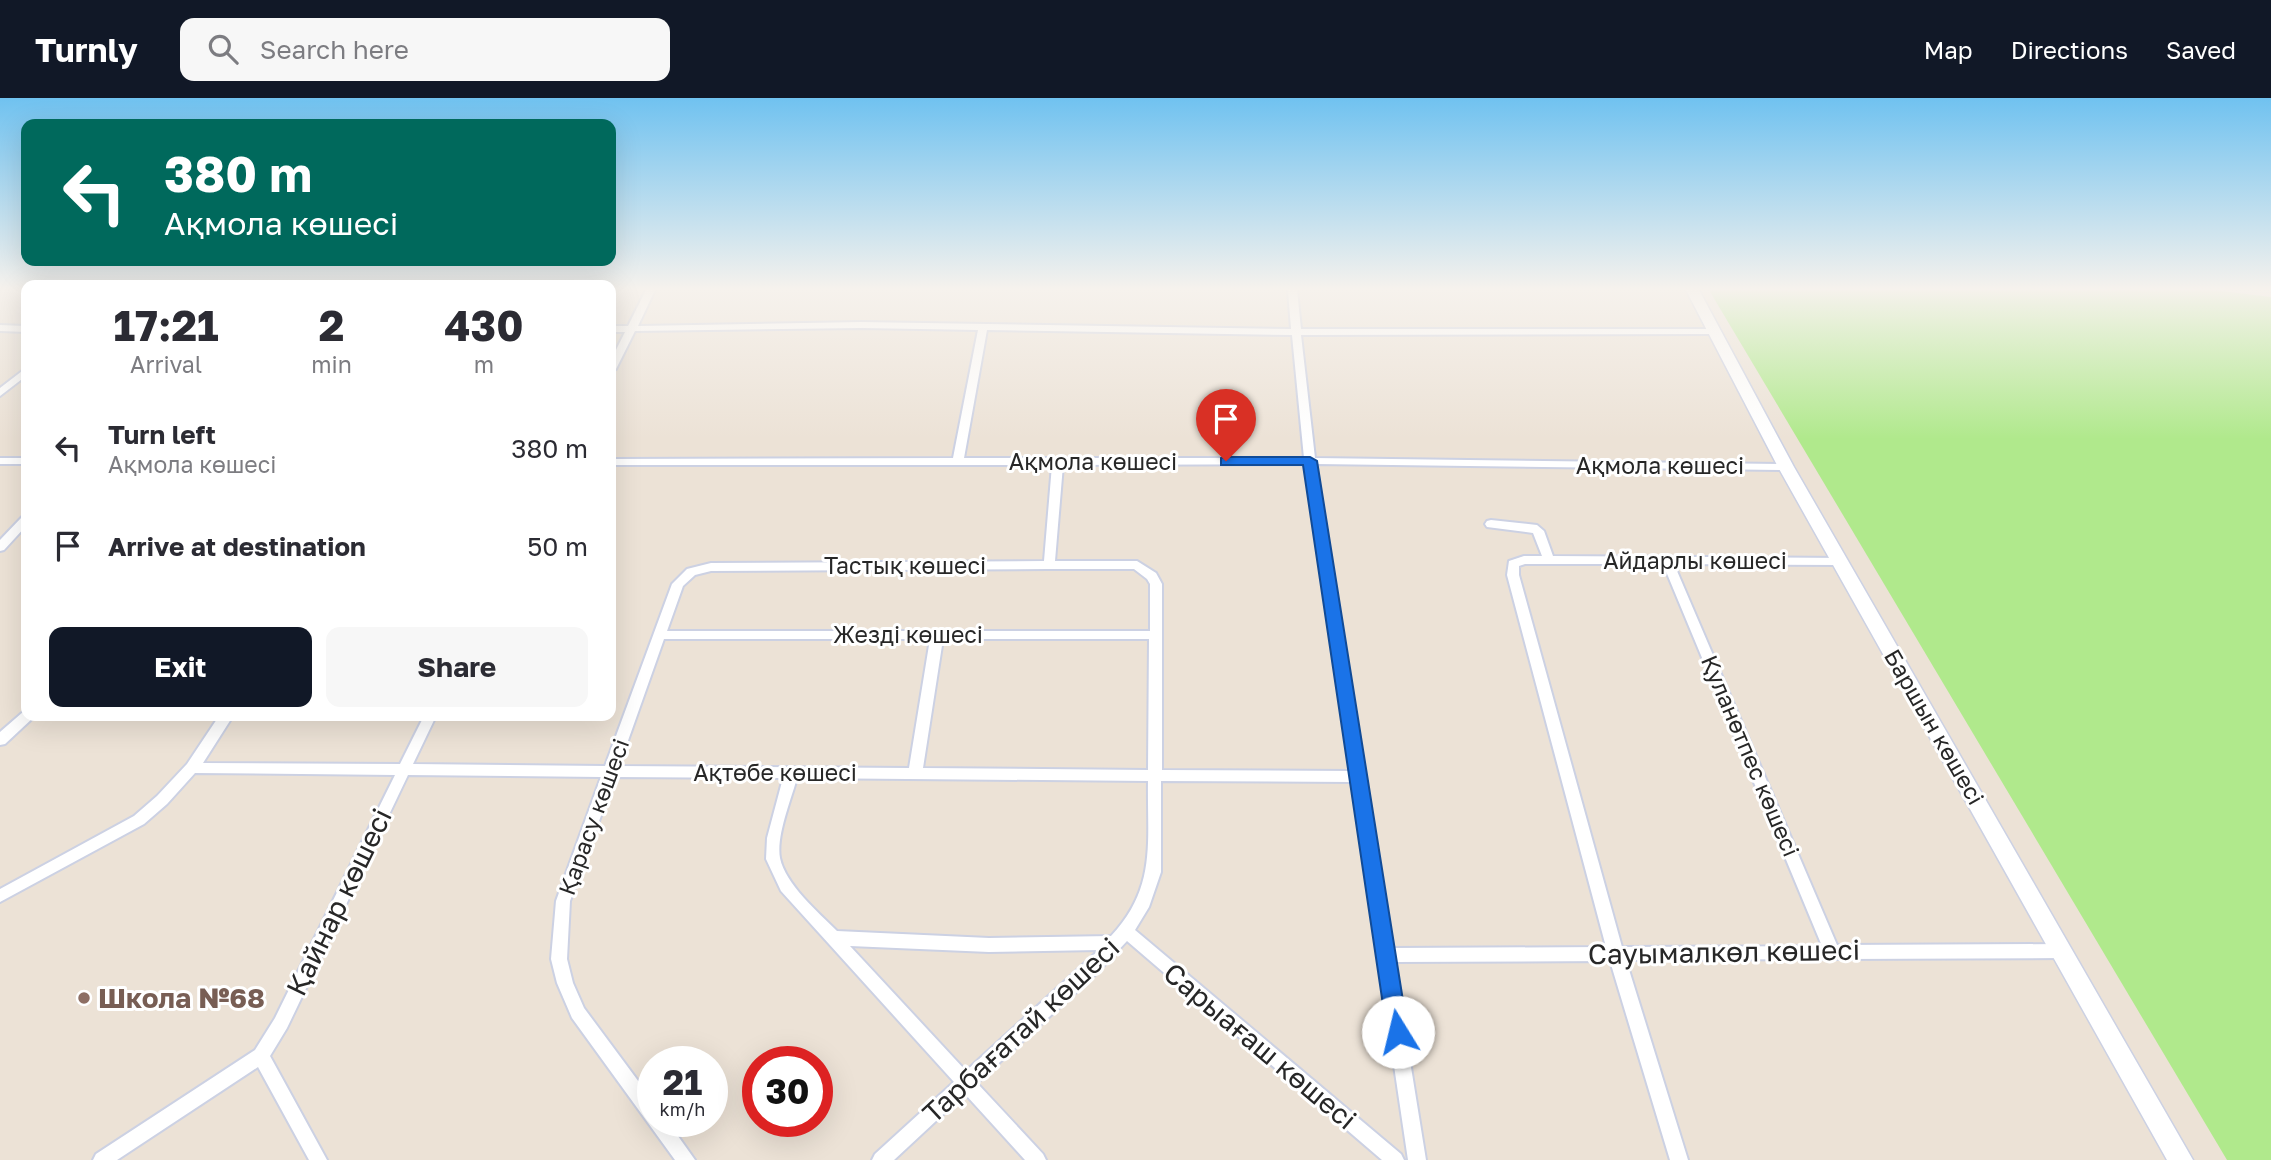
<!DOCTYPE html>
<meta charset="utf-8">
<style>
:root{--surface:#fff;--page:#f7f7f7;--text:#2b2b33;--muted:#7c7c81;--accent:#111827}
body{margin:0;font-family:"Golos Text",sans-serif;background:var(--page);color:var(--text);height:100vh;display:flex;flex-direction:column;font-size:26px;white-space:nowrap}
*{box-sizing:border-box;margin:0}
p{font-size:23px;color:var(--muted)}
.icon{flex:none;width:38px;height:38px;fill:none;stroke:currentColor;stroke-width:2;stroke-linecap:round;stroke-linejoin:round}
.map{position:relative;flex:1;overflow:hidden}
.side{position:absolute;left:21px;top:182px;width:595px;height:441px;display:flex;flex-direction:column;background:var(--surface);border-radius:14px;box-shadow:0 7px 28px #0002}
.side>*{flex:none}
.hud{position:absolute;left:21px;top:21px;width:595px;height:147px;border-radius:14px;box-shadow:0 7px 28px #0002;background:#00695c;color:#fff;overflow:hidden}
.speed{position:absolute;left:637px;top:948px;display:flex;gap:14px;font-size:35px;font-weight:700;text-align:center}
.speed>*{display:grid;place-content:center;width:91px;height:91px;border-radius:50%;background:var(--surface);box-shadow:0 7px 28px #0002;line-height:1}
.speed small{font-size:18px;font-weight:400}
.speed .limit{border:10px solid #d22;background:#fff;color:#111}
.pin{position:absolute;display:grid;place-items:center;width:60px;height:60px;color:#fff;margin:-72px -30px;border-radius:50% 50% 50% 0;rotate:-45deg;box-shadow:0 0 7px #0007}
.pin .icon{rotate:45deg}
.me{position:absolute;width:77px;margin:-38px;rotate:351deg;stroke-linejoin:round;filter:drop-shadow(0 0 5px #0008)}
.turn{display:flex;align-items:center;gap:24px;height:147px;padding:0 28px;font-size:32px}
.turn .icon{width:91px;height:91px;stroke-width:2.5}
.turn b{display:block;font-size:49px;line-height:60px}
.eta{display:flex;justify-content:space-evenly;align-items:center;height:119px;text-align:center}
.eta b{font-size:42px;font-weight:700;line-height:49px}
.button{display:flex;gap:14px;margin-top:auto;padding:14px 28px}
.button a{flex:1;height:80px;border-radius:14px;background:var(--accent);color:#fff;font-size:28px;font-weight:700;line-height:80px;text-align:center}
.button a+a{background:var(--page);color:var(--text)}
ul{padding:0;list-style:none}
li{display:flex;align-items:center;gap:21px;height:98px;padding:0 28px}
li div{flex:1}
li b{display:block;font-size:26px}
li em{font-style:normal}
header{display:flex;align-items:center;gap:42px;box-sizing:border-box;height:98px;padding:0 35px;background:var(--accent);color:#fff}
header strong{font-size:33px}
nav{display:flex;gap:38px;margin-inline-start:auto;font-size:24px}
.search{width:490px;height:63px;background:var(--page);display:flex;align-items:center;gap:18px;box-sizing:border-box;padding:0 24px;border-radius:14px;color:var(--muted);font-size:26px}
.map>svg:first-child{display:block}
</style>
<header>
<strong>Turnly</strong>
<div class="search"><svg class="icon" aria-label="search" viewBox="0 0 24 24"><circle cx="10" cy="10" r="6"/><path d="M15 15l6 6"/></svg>Search here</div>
<nav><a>Map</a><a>Directions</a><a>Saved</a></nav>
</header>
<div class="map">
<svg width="2271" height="1062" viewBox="0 0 2271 1062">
<rect width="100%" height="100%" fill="#ece2d6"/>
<path fill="#b0e98c" d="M1709 192H2213L2271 199V1062H2227Z"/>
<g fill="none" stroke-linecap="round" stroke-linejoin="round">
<g stroke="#ccd1e3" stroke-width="4">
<path id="street" d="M646 192H655L638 228 861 224 1291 231 1288 192H1297L1301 231H1717V235L1714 236 1301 237 1315 360 1786 366 1791 369 1786 372 1316 366 1392 850 1606 849 1507 477 1509 463 1524 458H1542L1533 435 1487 429 1485 426 1487 423 1491 422 1537 427 1544 433 1553 458 1844 460 1846 463 1840 467 1674 466 1837 847 2062 846 2067 848 2070 853 2067 858 2062 860 1626 862 1688 1062H1670L1610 863 1394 864 1426 1062H1408L1352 684 1161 683V774L1149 809 1135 832 1401 1056 1404 1062H1382L1127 843 1097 875 977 985 1043 1056 1046 1062H1025L965 996 894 1062H872L875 1056 954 984 781 793 766 761 767 740 783 680 615 679 570 803 567 861 573 885 584 910 653 1003V1024H668L695 1062H675L572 920 557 885 551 861 556 803 601 679 408 677 287 930 270 958 327 1062H309L258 969 117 1062H93L96 1056 255 952 275 920 395 677 195 675 167 706 144 726 0 804V791L134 718 157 698 187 666 219 618H233L203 665 400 666 424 618H436L413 666 605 668 672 486 687 471 711 465 1044 463 1052 367H611V361L953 360 978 232 861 230 635 233 616 271 611 274V262L625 234H611V228H628ZM987 232 1292 237 1304 360H964ZM1305 366 1351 673 1162 672V486L1156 475 1137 463H1055L1063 367ZM1525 466H1663L1822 848 1622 849 1519 477V468ZM1047 471H1134L1147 481 1150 486V533H667L683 488 695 477 711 473ZM664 541H930L909 670 619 668ZM943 541H1149L1148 672 923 670ZM797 680 1148 683C1147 744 1157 789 1111 838L989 840 837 833C819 815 785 786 780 760 776 738 791 702 797 680ZM850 848 989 854 1099 852 966 973Z
M0 227 26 228V234L0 233Z
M26 270V278L0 298V290Z
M0 360H26V366H0Z
M26 418V428L4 452 0 453V442L22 419Z
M23 614H26V618H35L5 646 0 647V634Z"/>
</g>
<g stroke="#ccd1e3" stroke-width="3">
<path id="secondary" d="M1686 192H1699L1794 369 2193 1062H2167L1778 369Z"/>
</g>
<use href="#street" fill="#fff" fill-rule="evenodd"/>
<use href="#secondary" fill="#fff" fill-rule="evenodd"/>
</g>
<linearGradient id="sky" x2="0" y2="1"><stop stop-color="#70c2f0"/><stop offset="0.56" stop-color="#f6f2ed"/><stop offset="1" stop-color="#f6f2ed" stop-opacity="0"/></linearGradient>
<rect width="2271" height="341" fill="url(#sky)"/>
<path fill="#1a73e8" stroke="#114b97" stroke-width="2" d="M1226 359H1310L1317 363 1408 934 1405 941 1398 943 1391 941 1387 934 1303 367H1221V360Z"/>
<circle fill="#8d6e63" stroke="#fff" stroke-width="2.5" cx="84" cy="900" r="7"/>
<g text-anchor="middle" stroke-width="6" stroke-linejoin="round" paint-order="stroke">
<g font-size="23" fill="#272727" stroke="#fff">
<text x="1093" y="372">Ақмола көшесі</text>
<text x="1660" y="376">Ақмола көшесі</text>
<text x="1695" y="471">Айдарлы көшесі</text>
<text x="905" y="476">Тастық көшесі</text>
<text x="908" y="545">Жезді көшесі</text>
<text transform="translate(1934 629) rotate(60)" y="8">Баршын көшесі</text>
<text transform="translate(1750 658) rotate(67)" y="8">Қуланөтпес көшесі</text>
<text x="775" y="683">Ақтөбе көшесі</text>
<text transform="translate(594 719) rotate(-70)" y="8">Қарасу көшесі</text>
</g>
<g font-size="28" fill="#272727" stroke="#fff">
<text transform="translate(339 804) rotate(-64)" y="10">Қайнар көшесі</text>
<text transform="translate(1724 854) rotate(-1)" y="10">Сауымалкөл көшесі</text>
<text transform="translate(1021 932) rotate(-43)" y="10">Тарбағатай көшесі</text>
<text transform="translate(1260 948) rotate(40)" y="10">Сарыағаш көшесі</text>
</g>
<g font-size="28" font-weight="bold" fill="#785e54" stroke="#fff" text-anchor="start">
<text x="98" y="910">Школа №68</text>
</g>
</g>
</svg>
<div class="speed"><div>21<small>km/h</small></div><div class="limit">30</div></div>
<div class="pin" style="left:1226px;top:363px;background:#d93025"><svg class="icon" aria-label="arrive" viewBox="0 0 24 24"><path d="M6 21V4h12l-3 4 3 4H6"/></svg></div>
<svg class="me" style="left:1398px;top:934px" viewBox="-20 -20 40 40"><circle r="19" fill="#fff"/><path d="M0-13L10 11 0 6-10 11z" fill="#1a73e8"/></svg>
<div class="hud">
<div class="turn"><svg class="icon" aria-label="left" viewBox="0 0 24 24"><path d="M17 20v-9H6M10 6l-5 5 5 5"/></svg><div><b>380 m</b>Ақмола көшесі</div></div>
</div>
<section class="side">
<div class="eta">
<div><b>17:21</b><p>Arrival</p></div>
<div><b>2</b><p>min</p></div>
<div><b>430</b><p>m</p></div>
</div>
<ul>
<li><svg class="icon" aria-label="left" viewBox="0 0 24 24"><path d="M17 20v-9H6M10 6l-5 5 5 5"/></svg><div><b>Turn left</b><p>Ақмола көшесі</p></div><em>380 m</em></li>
<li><svg class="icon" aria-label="arrive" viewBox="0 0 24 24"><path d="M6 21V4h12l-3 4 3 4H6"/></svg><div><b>Arrive at destination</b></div><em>50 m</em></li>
</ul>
<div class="button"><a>Exit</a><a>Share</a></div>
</section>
</div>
